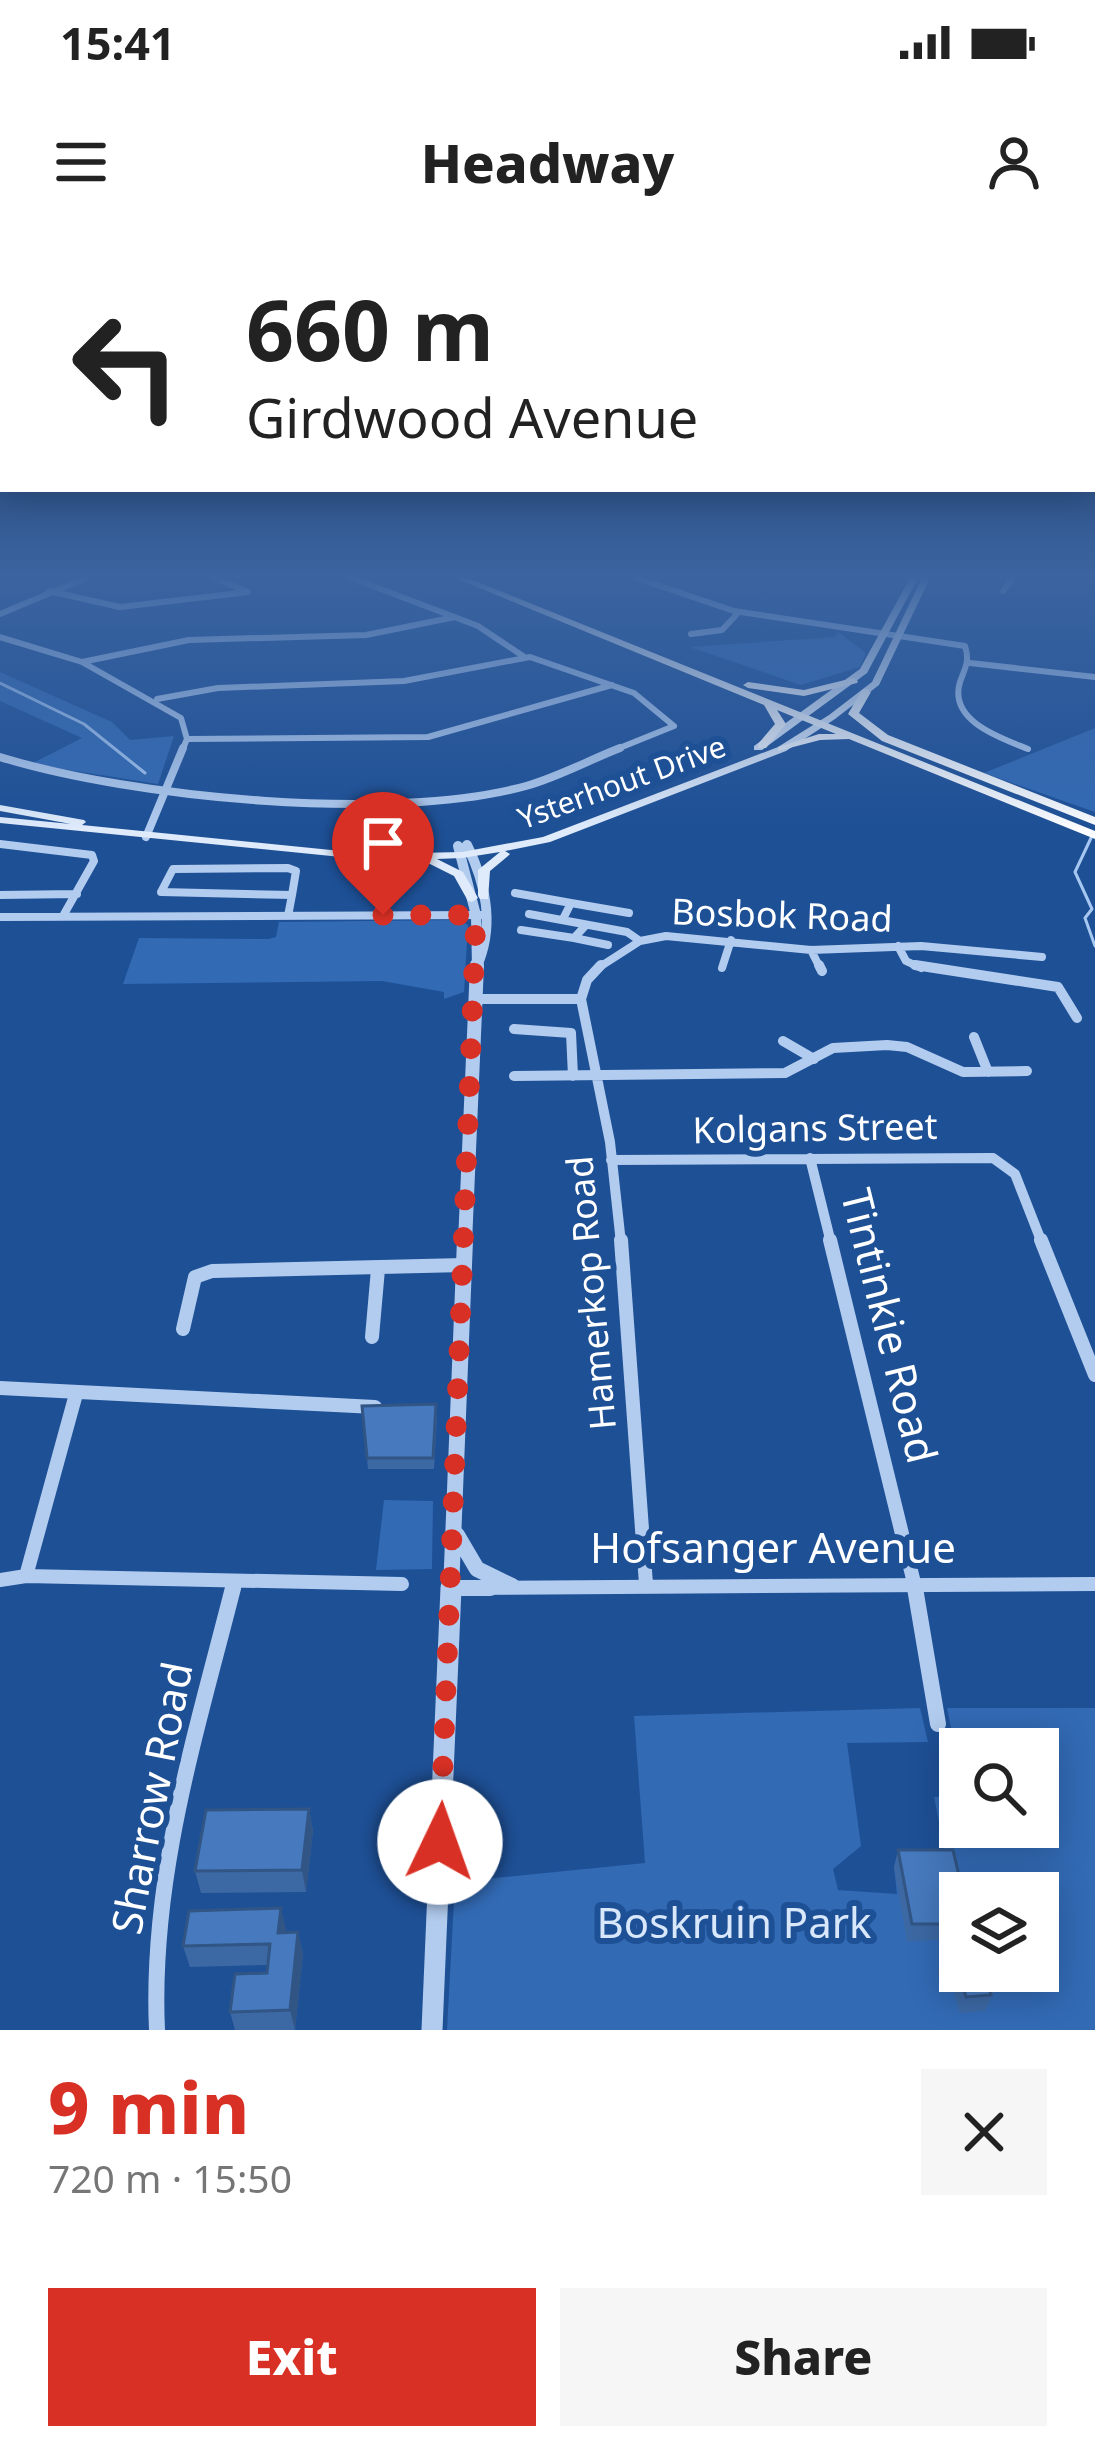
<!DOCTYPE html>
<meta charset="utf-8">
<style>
:root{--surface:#fff;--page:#f6f6f6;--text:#222;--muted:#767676;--accent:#d93025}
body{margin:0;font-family:"Noto Sans",sans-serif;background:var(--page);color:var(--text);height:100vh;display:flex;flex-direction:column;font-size:45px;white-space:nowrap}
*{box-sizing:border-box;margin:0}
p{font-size:39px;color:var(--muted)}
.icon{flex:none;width:66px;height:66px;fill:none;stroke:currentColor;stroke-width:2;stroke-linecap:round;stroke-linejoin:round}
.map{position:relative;height:1790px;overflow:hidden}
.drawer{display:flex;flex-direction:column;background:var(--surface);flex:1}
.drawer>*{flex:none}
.guide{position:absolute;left:0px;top:0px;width:1095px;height:252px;box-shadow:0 6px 30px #0003;background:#fff;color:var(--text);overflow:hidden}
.controls{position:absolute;left:939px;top:1488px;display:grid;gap:24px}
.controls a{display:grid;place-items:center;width:120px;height:120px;border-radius:0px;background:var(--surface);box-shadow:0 6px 30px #0003;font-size:60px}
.pin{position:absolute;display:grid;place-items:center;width:102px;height:102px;color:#fff;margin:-123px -51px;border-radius:50% 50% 50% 0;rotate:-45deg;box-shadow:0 0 12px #0007}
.pin .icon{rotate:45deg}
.me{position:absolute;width:132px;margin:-66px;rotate:3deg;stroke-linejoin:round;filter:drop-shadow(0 0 9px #0008)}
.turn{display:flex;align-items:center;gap:42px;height:252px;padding:0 48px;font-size:54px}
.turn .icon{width:156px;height:156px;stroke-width:2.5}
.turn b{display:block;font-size:84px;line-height:102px}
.round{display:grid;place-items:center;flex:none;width:126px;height:126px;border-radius:0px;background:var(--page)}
.overview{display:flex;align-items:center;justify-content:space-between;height:204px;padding:0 48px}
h1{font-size:72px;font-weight:800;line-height:90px;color:var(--accent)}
.primary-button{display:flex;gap:24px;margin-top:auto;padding:24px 48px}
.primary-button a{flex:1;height:138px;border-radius:0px;background:var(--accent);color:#fff;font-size:48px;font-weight:800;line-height:138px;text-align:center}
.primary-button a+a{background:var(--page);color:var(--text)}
.status{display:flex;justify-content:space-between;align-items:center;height:84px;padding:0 60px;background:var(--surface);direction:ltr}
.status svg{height:33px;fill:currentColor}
header{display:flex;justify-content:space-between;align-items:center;height:156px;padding:0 48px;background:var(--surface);font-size:54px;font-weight:800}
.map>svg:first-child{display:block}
</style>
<div class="status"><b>15:41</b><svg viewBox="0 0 49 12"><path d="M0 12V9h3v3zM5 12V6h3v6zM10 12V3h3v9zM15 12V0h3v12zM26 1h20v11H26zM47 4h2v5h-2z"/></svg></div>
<header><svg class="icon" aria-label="menu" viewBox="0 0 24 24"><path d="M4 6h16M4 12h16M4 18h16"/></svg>Headway<svg class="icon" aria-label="person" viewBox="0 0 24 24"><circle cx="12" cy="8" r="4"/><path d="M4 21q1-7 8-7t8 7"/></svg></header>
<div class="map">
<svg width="1095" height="1790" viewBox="0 0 1095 1790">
<rect width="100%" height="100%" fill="#1e5096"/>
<path fill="#326ab4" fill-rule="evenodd" d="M838 392 866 413 860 427 801 445 690 407 835 397Z
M0 432 112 482 130 500 174 496 158 544 31 524 82 498 0 461Z
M1095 488V572L984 533Z
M458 680 468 685 464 752 444 759V752L382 741 123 744 139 698 269 699 276 697 279 682Z
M384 1260 433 1261 432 1329 376 1330Z
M920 1468 928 1502 847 1503 861 1606 833 1629 838 1650 897 1654 894 1627 948 1626 934 1557H960V1587H1038V1509H960V1532L947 1468H1095V1790H447L455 1642 645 1623 634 1476ZM960 1653H1038V1731H960Z"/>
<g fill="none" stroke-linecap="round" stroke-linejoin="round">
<path stroke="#a6c7f1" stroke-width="3" d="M0 443 84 484 145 533
M1091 598 1075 632 1092 669 1085 678 1095 706"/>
<path stroke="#b2ccef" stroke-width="6" d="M352 338 478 386 523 416
M637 338 734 371 965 406C970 421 965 428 960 442 948 481 1001 498 1028 509
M49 351 120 367 248 352 215 338
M1003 351 1013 338
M0 374 86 338
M691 394 722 390 739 372
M0 397 82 422 181 478 187 499 182 511
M82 422 189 400 366 395 455 377
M970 423 1095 437
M157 459 218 448 404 441 530 417 634 453 674 486 612 511
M187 499 428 497 612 445"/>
<path stroke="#b2ccef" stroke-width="8" d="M0 517C133 558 392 583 526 546 558 537 589 520 620 508
M146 597 183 508
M0 604 92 615 94 621 63 676
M288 628 296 631 292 655 161 652 173 629Z
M515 653 571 663
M0 655 77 654
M529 674 627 692 640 701
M288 676 292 655
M0 677 484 675
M563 679 571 663 629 673
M521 690 574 698 586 685
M574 698 608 705
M898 706 906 721 921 728
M811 710 820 728
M598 728 640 701 666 696 811 710 921 706 1042 717
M722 728 731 700"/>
<path stroke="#b2ccef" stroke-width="10" d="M819 725 822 731
M915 725 1058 747 1077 778
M476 759H581
M581 759 610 902 621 1003
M581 759 587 740 601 725
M514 789 571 793 573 836
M974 797 988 832
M783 801 814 819
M514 836 785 833 833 808 887 805 907 807 963 832 1027 831
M810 918 831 1003
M611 920 993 918 1015 934 1042 1003"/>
<path stroke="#b2ccef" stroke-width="14" d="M621 1000 646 1344
M830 1000 916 1351
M1041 1000 1095 1135
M183 1089 195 1037 212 1031 464 1025
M372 1097 378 1029
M0 1148 375 1167
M26 1336 76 1154
M0 1340 26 1336 402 1344
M452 1348 1095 1344
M233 1351 235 1341"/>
<path stroke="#b2ccef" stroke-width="16" d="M452 1348H490
M915 1348 938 1484
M157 1790C150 1638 196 1494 233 1348"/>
<path stroke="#b2ccef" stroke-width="10" d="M467 605C486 644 495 685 477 726
M458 606 476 675 477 728"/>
<path stroke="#b2ccef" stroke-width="14" d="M465 1003 477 725"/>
<path stroke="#b2ccef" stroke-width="16" d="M457 1295 477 1329 512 1346
M451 1351 465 1000"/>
<path stroke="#b2ccef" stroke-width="21" d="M432 1790 451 1348"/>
<path fill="#dfebfb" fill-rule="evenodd" d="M910 338H918L867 433 762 510H754V506L860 429Z
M922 338H930L879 445 835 479 786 511 550 602 505 611 510 614 508 616 490 631 488 659H480L478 656V630L500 612 462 618 437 619 463 632 478 658 472 662 468 661 454 636 428 623 427 619 371 620 0 583V577L71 584 0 571V565L84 580 86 582 82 585 371 614 462 612 543 597 778 507 829 475 872 442Z"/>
<path fill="#fafcff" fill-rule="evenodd" d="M455 338H468L1095 591V599L849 499 820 500 778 511V507L819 494H836L777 470 786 484 766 508H758V504L775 484 764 465Z
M853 438 858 441 857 443 804 456 748 448 743 445 748 442 804 450Z
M866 449 871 452 859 473 888 495 1095 577V585L882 501 848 474 862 450Z"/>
</g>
<path fill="#3c68a3" d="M362 1166 437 1175 434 1229H368Z
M309 1569 313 1591 306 1652 201 1653 195 1631Z
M898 1610H953L960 1731 998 1743 985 1771 960 1773 954 1752 943 1753 937 1733 943 1717H945L940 1700 907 1701 894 1627Z
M281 1668 286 1693 298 1692 303 1714 295 1790H235L230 1772 267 1733 268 1725 190 1727 183 1706Z"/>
<path fill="#315584" d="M309 1569 313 1591 306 1652 302 1630Z
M281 1668 286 1690 283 1714 278 1693Z
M298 1692 303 1714 295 1790 290 1770Z"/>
<path fill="#4679bd" stroke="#315584" stroke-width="3" d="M436 1164 433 1218H367L362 1166Z
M309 1569 302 1630 195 1631 206 1570Z
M898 1610H953L963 1653H960V1731H994L998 1743 988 1744 991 1755 966 1757 960 1737 948 1738 943 1717 955 1716 946 1684H912Z
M281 1668 278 1693 298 1692 290 1770 230 1772 235 1734 267 1733 270 1704 183 1706 189 1671Z"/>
<linearGradient id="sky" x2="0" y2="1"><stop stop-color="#102c52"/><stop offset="0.57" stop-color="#3b64a0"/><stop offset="1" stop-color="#3b64a0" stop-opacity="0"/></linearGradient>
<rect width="1095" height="589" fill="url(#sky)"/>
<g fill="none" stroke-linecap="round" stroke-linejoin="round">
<path stroke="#d93025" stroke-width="21" stroke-dasharray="0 37.8" d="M383 675H476L440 1602"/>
</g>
<g text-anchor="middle" stroke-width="12" stroke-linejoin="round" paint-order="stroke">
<g font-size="30" fill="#fff" stroke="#1e5096">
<text transform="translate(622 543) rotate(-20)" y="10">Ysterhout Drive</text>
</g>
<g font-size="36" fill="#fff" stroke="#1e5096">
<text transform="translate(782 675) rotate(2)" y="13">Bosbok Road</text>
<text transform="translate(815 888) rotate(-1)" y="13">Kolgans Street</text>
<text transform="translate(591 1053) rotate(-95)" y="13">Hamerkop Road</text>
</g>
<g font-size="42" fill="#fff" stroke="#1e5096">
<text transform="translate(889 1086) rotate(76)" y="15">Tintinkie Road</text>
<text x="773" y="1323">Hofsanger Avenue</text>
<text transform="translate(152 1558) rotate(-79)" y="15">Sharrow Road</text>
</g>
<g font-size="42" fill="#d9e7fb" stroke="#1e5096">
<text x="734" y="1698">Boskruin Park</text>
</g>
</g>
</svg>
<div class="controls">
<a><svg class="icon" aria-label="search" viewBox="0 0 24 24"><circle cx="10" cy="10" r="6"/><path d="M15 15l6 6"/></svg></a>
<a><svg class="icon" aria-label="layers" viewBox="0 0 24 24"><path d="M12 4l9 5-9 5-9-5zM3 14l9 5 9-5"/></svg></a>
</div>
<div class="pin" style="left:383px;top:675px;background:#d93025"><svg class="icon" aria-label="arrive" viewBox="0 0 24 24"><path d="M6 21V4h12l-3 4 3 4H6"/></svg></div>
<svg class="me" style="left:440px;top:1602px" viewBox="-20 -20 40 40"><circle r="19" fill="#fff"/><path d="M0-13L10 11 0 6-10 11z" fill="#d93025"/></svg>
<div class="guide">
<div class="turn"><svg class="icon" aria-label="left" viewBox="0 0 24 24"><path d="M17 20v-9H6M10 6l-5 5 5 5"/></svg><div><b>660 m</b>Girdwood Avenue</div></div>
</div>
</div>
<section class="drawer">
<div class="overview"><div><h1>9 min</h1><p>720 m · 15:50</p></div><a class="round"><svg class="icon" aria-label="close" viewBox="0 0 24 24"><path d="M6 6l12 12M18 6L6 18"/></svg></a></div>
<div class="primary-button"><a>Exit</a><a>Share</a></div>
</section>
